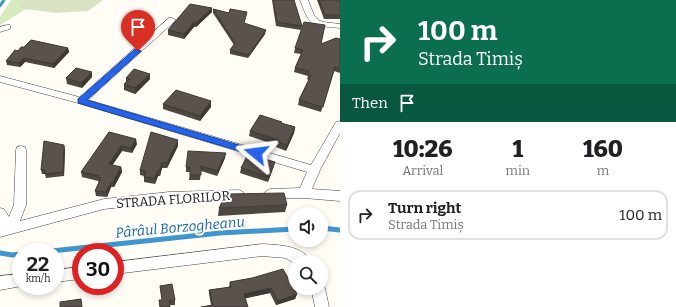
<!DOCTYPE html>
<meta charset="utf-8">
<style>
:root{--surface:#fff;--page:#f6f6f6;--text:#202124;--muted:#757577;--line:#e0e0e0}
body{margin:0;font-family:Bitter,serif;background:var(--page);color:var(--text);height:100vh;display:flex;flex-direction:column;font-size:15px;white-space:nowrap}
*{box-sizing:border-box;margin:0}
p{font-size:13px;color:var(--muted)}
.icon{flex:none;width:22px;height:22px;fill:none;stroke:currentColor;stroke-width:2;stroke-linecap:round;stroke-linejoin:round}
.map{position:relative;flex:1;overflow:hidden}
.side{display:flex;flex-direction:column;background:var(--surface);width:336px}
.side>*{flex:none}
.banner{background:#0b6e4f;color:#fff;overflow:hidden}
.controls{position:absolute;left:288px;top:207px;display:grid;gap:8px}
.controls a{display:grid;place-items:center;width:40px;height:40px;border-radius:50%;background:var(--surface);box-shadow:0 2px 6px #0003;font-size:20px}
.speed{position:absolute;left:12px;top:243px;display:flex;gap:8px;font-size:20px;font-weight:700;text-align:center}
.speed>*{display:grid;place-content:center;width:52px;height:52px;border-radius:50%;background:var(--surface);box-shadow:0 2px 6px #0003;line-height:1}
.speed small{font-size:10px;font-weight:400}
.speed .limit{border:6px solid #d22;background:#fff;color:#111}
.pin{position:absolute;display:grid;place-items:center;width:34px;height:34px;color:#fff;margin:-41px -17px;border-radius:50% 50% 50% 0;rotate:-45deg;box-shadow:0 0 4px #0007}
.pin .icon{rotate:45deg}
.me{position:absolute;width:44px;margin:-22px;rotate:286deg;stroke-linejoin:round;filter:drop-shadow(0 0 3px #0008)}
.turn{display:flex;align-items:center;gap:14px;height:84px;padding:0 12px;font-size:18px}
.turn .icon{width:52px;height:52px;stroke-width:2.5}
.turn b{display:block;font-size:28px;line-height:34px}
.then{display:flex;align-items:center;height:38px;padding:0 12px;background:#0003;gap:8px;font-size:15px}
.eta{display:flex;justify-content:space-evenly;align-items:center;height:68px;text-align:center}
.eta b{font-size:24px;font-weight:800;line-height:28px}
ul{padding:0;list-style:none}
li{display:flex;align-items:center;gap:12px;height:50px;margin:0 8px 6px;padding:0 4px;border:2px solid var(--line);border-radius:12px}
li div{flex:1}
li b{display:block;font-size:15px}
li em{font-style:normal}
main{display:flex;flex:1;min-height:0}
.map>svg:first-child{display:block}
</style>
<main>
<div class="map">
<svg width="340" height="307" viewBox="0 0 340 307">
<rect width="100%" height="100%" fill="#fffdf5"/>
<path fill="#d5ebbd" d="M11 0H24L17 8 26 9 0 25V17Z"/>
<path fill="#d9e3c4" d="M24 0H103L88 11 56 13 17 8Z"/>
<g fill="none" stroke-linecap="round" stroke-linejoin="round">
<path stroke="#3f96cf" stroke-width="3" d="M0 6 4 0"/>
<path stroke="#3f96cf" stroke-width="5" d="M321 228 340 230
M42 252 220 233 295 229
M0 253 12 255 21 254"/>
<g stroke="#444" stroke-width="1">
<path id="street" d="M300 0H308C317 24 316 21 340 24V28C311 25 311 29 300 0Z
M169 18H172L176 20 88 100 311 165 336 122 340 121V133L320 170 312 189 340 191V201L304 198 270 199 266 197 264 194 266 191 270 189 300 188 307 172 78 103 0 82V76L79 97Z
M7 25H10V29L0 32V27Z
M21 146 25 147 26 150V205L20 221 104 199 169 192 239 190 243 192 245 195 243 198 239 200 169 202 104 209 0 237V208L4 209 9 217 14 205 16 150 17 147Z
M262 244C278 245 303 245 311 262H295V264L286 258 262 256 115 274V262Z
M81 267V279L55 282V270Z
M21 274 22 286 0 290V276Z
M321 283 325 288 329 307H315L311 288H321Z"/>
</g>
<use href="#street" fill="#fff" fill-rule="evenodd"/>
</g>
<path fill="#4d4742" d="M272 0H294L302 26 301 30 276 26Z
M317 0H340V19H324Z
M212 8V12L196 27H194L184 39 168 35V30Z
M213 9 229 13 247 12 244 23 265 34 248 58 230 54V50L234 45 213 13Z
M340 39V73L334 71 321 112 298 105 299 100 309 80 307 79 308 76 294 72 295 68 301 54 294 53 295 48 321 44Z
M24 47 68 48 69 52 54 68 25 62 20 67 7 65 6 61 18 51Z
M92 77 82 88 67 84 66 78Z
M126 78 150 79 135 94 124 90V84L126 82Z
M163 104 211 107 200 121 163 109Z
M282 123 295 127 294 133 286 151 276 147V145L249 136 250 131Z
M109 132 137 144 132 153 122 151 112 165 121 167 122 172 114 187H111L107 197 96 196 95 191 99 182 98 181 82 177 81 172Z
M178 146 167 168H162L160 176H158L155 184 144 182V176L140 175V170Z
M65 149 64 176 46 178 45 174H42L41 170Z
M225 158 217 176 201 171 200 180H189L190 172H186V167Z
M275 162 273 168 268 182 240 173 241 168Z
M287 205 285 212 218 216 219 208Z
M252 278 297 294 295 299 276 305 270 293 211 305 209 294V290L229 287 230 282Z
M160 286 175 300V305H170V307H160L159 300H162Z"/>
<path fill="#3f3936" d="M212 8V12L196 27V23Z
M194 22V27L184 39V34Z
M266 30 265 34 248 58 249 55Z
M68 48 69 52 54 68 53 64Z
M24 58 25 62 20 67 19 63Z
M92 72V77L82 88 81 83Z
M150 74V79L135 94V88Z
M211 101V107L200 121V116Z
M295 127 294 133 286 151 287 145Z
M136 139 137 144 132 153 131 148Z
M178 140V146L167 168V163Z
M64 145 65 149 64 176 63 172Z
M121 146 122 151 110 169 109 164Z
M226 153 225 158 217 176V171Z
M162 162V168L160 176V170Z
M275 162 273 168 268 182 269 177Z
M121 167 122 172 114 187 113 182Z
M158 170V176L155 184V178Z
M111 182V187L107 197 106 192Z
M271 288 270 293 243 299 244 294Z
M297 294 295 299 276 305 278 301Z"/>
<path fill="#5a524d" stroke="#3f3936" d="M273 0H294L302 26 277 22Z
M319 0H340V15H325Z
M190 4 212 8 196 23 194 22 184 34 168 30Z
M213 9 229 13 230 9 247 12 244 23 266 30 249 55 230 50 235 43Z
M304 22 325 25 321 44 336 38 340 39V68L335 67 323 107 299 100 311 75H308L309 71 295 68 303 50 295 48Z
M31 40 68 48 53 64 24 58 19 63 6 61 15 50 18 51 21 47H24Z
M76 68 92 72 81 83 66 78Z
M134 69 150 74 135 88 124 84 130 79 126 78Z
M176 90 211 101 200 116 163 104Z
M260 115 282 122 281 123 295 127 287 145 277 142 278 140 250 131Z
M109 132 136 139 131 148 121 146 109 164 121 167 113 182H111L106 192 95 191 101 178 98 177 99 176 81 172Z
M151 132 178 140 167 163 162 162 160 170H158L155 178 144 177 146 171 140 170Z
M44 141 64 145 63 172 45 174V170H41Z
M188 151 226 153 217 171 201 166V175H190V167H186Z
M248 154 275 162 269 177 241 168Z
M284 193 287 205 219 208 226 194Z
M283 269 297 294 278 301 271 288 244 294 248 307H201L213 305 209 290 231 287 230 282 252 278Z
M172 284 175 300 169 301 170 307H160L159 300H162L160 286Z
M81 299 82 307H60V302Z"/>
<path fill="#2563eb" stroke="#184099" d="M135 49 141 51 87 100 259 151 260 153 259 155 256 156 78 103V99Z"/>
<g text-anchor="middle" stroke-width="4" stroke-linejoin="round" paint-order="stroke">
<g font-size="13" fill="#111" stroke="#fff">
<text transform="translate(173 199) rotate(-4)" y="5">STRADA FLORILOR</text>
</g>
<g font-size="14" font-style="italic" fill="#1768a6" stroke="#fff">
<text transform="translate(180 227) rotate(-5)" y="5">Pârâul Borzogheanu</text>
</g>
</g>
</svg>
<div class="controls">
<a><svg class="icon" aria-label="sound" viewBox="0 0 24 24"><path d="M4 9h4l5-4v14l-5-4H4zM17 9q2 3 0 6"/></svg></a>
<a><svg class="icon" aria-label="search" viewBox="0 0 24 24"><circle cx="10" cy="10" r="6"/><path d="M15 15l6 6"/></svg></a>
</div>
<div class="speed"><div>22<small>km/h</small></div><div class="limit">30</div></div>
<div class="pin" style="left:138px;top:51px;background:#d93025"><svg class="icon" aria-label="arrive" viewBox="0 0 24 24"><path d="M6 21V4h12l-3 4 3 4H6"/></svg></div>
<svg class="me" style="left:256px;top:153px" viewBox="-20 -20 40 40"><path d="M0-17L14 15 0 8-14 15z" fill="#2563eb" stroke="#fff" stroke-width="4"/></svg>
</div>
<section class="side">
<div class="banner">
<div class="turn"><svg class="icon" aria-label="right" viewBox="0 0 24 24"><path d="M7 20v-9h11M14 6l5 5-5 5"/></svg><div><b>100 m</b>Strada Timiș</div></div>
<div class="then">Then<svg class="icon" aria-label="arrive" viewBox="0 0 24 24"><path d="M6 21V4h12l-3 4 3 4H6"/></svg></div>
</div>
<div class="eta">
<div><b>10:26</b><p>Arrival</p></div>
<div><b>1</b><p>min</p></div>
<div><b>160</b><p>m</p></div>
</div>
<ul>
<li><svg class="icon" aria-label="right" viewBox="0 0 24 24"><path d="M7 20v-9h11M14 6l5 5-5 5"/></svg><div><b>Turn right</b><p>Strada Timiș</p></div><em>100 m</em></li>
</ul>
</section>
</main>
